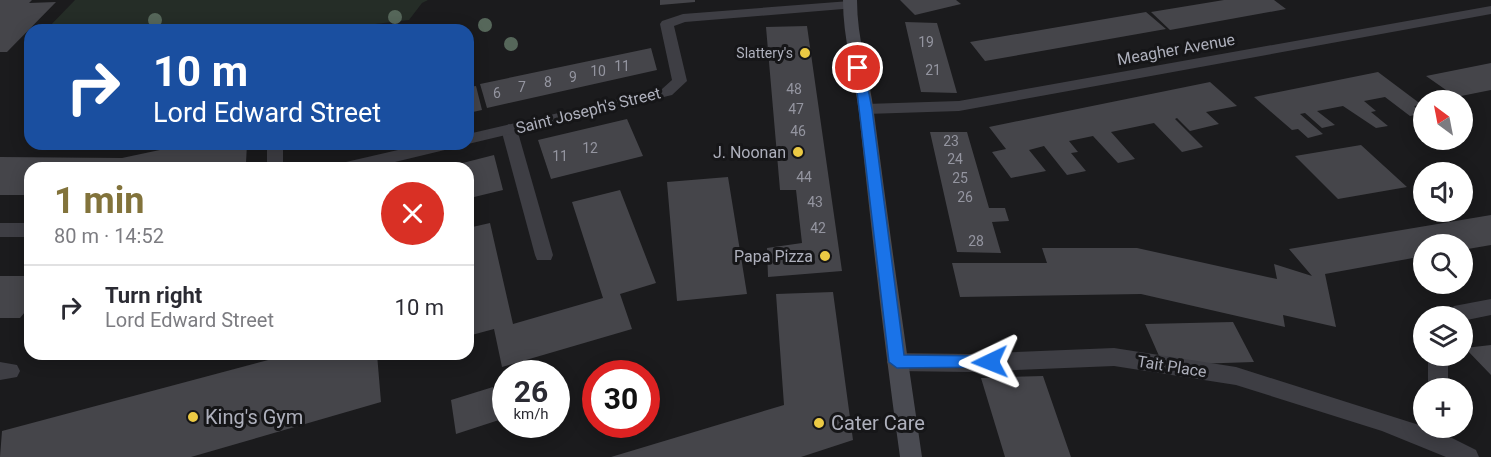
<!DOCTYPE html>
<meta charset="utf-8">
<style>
:root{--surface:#fff;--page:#f2f2f3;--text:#2b2b33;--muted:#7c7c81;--line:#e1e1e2;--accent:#82733b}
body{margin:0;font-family:Roboto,sans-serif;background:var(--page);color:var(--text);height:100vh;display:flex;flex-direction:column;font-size:22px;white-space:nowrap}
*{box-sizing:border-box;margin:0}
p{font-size:20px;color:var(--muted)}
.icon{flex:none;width:33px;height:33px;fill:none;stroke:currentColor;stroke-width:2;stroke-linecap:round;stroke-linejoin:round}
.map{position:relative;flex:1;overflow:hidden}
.drawer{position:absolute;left:24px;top:162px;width:450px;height:198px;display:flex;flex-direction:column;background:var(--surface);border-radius:18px;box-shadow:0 3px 15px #0003}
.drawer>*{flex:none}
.banner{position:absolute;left:24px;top:24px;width:450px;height:126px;border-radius:18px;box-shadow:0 3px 15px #0003;background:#1a4fa0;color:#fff;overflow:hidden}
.needle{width:39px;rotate:328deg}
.tools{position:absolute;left:1413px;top:90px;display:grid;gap:12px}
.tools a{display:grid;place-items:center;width:60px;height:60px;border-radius:50%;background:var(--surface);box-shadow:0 3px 15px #0003;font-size:30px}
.speed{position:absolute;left:492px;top:360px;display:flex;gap:12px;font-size:30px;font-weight:700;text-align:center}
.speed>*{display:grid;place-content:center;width:78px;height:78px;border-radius:50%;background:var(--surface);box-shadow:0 3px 15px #0003;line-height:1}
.speed small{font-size:15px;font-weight:400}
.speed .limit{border:9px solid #d22;background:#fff;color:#111}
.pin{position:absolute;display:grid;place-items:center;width:51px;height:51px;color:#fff;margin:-26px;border:3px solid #fff;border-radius:50%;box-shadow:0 2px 6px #0007}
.me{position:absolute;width:66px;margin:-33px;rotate:268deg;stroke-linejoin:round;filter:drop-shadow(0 0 4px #0008)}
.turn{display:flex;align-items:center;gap:21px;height:126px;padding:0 30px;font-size:27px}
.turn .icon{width:78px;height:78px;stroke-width:2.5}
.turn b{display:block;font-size:42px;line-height:51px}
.round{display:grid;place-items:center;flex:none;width:63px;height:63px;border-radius:32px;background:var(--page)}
.headline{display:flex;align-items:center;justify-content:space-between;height:102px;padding:0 30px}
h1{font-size:36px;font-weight:700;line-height:45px;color:var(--accent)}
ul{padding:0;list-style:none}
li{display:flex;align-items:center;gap:18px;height:84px;padding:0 30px;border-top:2px solid var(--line)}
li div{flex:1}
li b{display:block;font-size:22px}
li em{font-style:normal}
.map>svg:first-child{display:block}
</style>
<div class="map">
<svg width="1491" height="457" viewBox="0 0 1491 457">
<rect width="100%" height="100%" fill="#1b1b1d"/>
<path fill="#252d27" d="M75 0H428L422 3 409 20 325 30H46Z"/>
<path fill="#45454a" d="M0 0H32L29 3 56 2 7 52H0Z
M660 0H695V2L660 5Z
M900 0H956L961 4 915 15Z
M1224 0H1274L1286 9 1170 30 1151 12Z
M1146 12 1166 29 985 61 970 42Z
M905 22 937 23 957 93 921 92Z
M807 26 842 271 768 277 767 248 802 243 796 190H780L766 27Z
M651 48 657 70 487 108 480 84Z
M1491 63V90L1456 97 1426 76Z
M1378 72 1422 105 1414 106 1423 113 1410 116 1385 97 1364 101 1376 111 1371 112 1388 126 1376 128 1343 106 1317 111 1335 125 1322 128 1305 113 1300 114 1323 134 1308 138 1298 129 1292 130 1254 97Z
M1210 82 1237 106 1206 112 1219 124 1190 131 1177 118 1175 119 1203 147 1182 152 1154 123 1111 132 1135 159 1118 163 1093 136 1069 141 1078 152 1071 153 1086 171 1067 175 1044 146 1029 150 1046 171 1011 178 992 152 1006 149 989 127Z
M476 86 482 110 468 113V87Z
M627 119 643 156 551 179 538 140Z
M930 132H967L989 208H1005L1009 221 992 222 1001 253 957 252Z
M188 144H247L246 163 224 168H30V195H0V157L122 158Z
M1361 145 1407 187 1338 199 1295 156Z
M494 155 503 190 470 198H468V168H443Z
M728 177 747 294 677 301 667 182Z
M620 190 656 283 620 294 632 329 502 367 494 329 468 336V228L490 223 513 324 603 298 572 202Z
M1491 215V245L1462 250V244H1424V256L1325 274 1336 327 1283 315 1285 327 1141 294 960 297 952 263H1047L1042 248H1137L1277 279 1274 264 1312 276 1289 249Z
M0 276H30V306L20 318H0Z
M833 292 853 440 801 457H611L784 405 776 294Z
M1233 322 1254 362 1163 365 1145 324Z
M1491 345V375L1465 348Z
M291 354H377L381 402 191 457H0L2 431Z
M1043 376 1071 457H1005L981 378Z
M493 387 499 420 456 434 451 400Z"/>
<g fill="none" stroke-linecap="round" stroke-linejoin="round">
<path fill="#3e3e44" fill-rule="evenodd" d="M509 124 517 129 553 255 551 260H537L535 255 501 129Z"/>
<path fill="#3e3e44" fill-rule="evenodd" d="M850 1 855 2V8L685 22 674 26 687 81 672 95 468 144H467L468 134 662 89 672 80 660 24 662 21 683 14Z
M1491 6V14L959 111 866 114 858 109 866 104 959 101Z
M267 144H283V168H267Z
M424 144H455L453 148 370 168H338L346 162Z
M0 223H30V237H0Z
M1491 299V315L1462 321V316H1444L1454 306Z
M1114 348 1236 367 1438 431 1476 450 1479 457H1446L1382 431 1236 385 1114 366 970 372 897 371 890 368 887 362 890 356 897 353 970 354Z
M1428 356H1448V388H1428Z
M0 362 17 365 20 371 17 377 0 380Z"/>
<path fill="#4a4b52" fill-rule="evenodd" d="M843 0H857C857 39 869 74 874 113 889 228 905 342 922 457H900C884 342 871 228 859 113 854 74 843 39 843 0Z"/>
</g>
<g fill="#56675a">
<circle cx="395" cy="17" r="7"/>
<circle cx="155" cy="20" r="7"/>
<circle cx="485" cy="25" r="7"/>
<circle cx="511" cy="44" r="7"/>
</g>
<path fill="#1a73e8" stroke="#114b97" stroke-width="1.5" d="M854 66 864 68 872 109 904 355 990 356 996 358 998 362 996 367 897 368 889 362Z"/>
<g fill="#ecca44" stroke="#161618" stroke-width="2">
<circle cx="805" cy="53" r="6"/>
<circle cx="798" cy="152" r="6"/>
<circle cx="825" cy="256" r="6"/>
<circle cx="193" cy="417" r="6"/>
<circle cx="819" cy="423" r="6"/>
</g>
<g text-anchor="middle" stroke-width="6" stroke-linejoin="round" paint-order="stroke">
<g font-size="14" fill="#9495a0">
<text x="926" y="47">19</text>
<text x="622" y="71">11</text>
<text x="933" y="75">21</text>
<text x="598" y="76">10</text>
<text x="573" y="82">9</text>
<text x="548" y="87">8</text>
<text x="522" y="92">7</text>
<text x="794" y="94">48</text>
<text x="497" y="98">6</text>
<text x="796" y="114">47</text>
<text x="798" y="136">46</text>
<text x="951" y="146">23</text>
<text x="590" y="153">12</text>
<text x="560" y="161">11</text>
<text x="955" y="164">24</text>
<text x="804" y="182">44</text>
<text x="960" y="183">25</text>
<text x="965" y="202">26</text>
<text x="815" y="207">43</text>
<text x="818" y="233">42</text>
<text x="976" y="246">28</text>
</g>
<g font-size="14" fill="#aeb0bc" stroke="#161618" text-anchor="end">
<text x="793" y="58">Slattery's</text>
</g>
<g font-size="16" fill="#aeb0bc" stroke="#161618">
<text transform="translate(1176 49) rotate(-10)" y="6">Meagher Avenue</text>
<text transform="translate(588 110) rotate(-14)" y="6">Saint Joseph's Street</text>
<text transform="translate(1172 366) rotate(9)" y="6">Tait Place</text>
</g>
<g font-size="16" fill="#aeb0bc" stroke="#161618" text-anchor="end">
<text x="786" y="158">J. Noonan</text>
<text x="813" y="262">Papa Pizza</text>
</g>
<g font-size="20" fill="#aeb0bc" stroke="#161618" text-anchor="start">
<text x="205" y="424">King's Gym</text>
<text x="831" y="430">Cater Care</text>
</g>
</g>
</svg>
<div class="tools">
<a><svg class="needle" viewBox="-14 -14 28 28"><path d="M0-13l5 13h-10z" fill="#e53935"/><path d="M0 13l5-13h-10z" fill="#7c7c81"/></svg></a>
<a><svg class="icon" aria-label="sound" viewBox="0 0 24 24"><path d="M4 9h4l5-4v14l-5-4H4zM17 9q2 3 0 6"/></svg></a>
<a><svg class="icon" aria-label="search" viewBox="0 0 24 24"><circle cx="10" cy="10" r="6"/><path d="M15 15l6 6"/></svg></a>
<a><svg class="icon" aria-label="layers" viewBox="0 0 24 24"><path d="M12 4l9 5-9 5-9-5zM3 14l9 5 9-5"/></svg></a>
<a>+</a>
</div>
<div class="speed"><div>26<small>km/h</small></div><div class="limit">30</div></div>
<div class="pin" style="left:858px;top:68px;background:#d93025"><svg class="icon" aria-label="arrive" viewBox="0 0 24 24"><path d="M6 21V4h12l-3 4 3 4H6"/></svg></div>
<svg class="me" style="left:990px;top:362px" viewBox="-20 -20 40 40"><path d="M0-17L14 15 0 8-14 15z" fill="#1a73e8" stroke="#fff" stroke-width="4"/></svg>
<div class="banner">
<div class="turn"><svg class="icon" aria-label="right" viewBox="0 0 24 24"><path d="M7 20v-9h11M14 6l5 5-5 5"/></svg><div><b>10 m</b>Lord Edward Street</div></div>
</div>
<section class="drawer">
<div class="headline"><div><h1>1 min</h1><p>80 m · 14:52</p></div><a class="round" style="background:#d93025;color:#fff"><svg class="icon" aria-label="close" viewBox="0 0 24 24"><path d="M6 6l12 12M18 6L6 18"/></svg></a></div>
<ul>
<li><svg class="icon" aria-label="right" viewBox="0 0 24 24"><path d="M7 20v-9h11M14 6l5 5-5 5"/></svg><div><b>Turn right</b><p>Lord Edward Street</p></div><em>10 m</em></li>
</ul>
</section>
</div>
